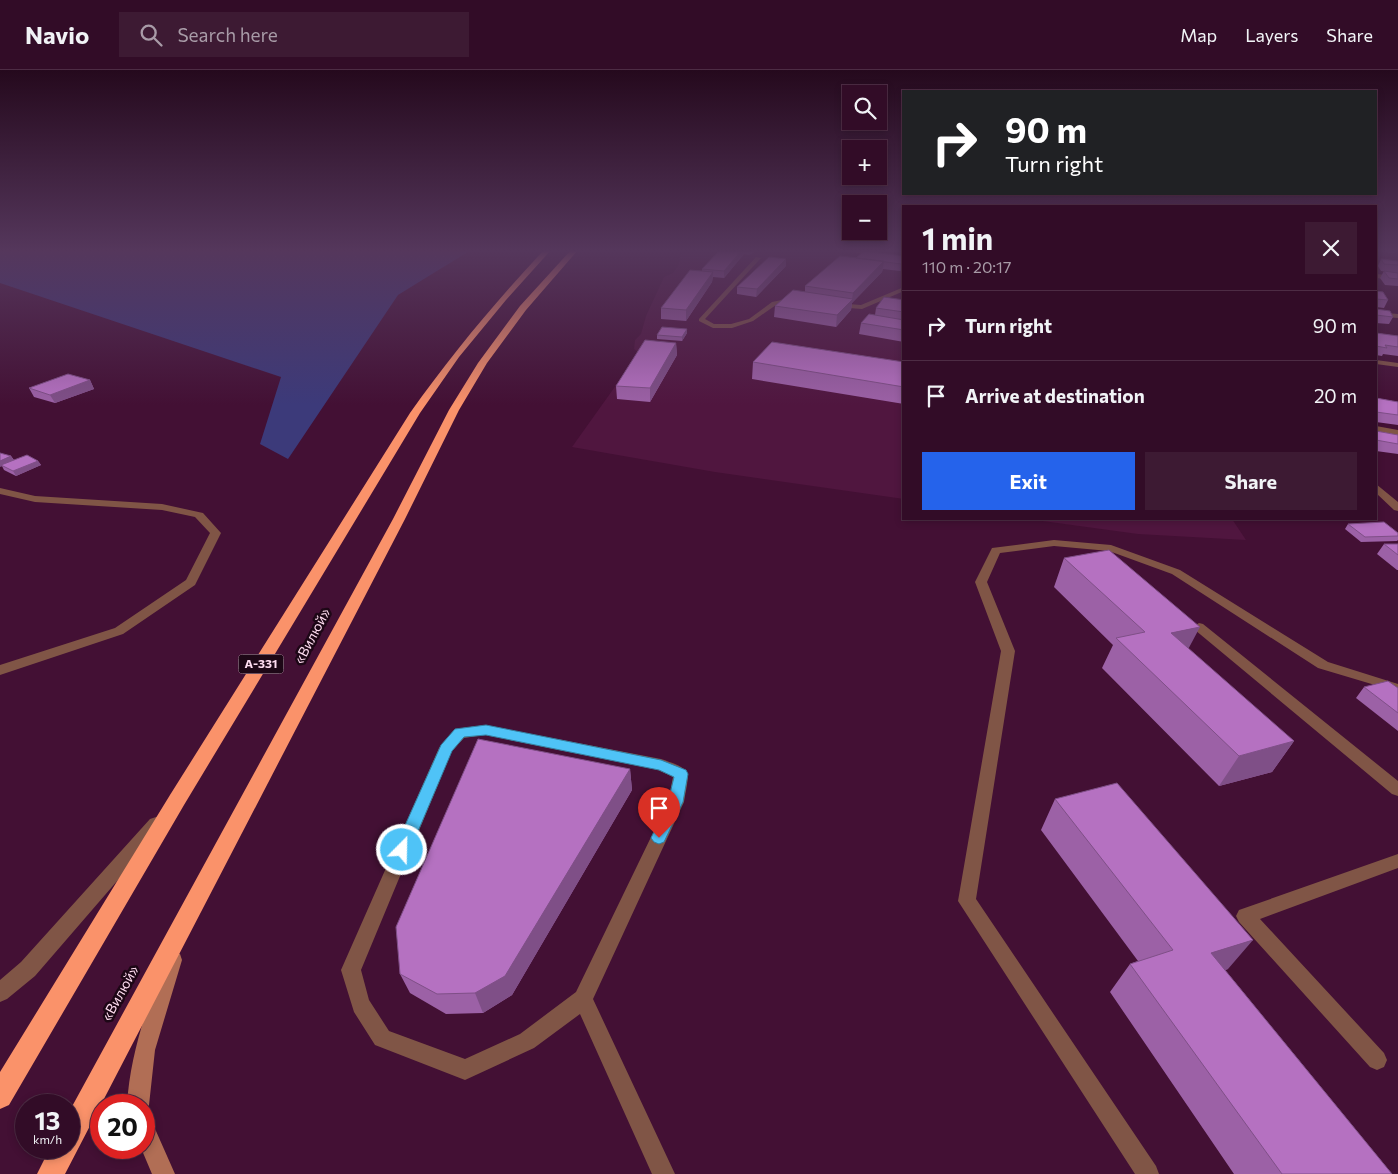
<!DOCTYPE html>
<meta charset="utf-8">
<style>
:root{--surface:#320c27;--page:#3d1a33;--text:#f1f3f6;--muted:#a89ba7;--line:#4d2c44;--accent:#2563eb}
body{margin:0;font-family:Commissioner,sans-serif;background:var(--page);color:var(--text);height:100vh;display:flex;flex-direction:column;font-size:19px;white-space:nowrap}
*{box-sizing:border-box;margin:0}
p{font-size:16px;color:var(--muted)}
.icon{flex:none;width:28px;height:28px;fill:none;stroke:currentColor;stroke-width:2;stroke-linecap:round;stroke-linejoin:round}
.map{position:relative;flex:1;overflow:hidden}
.panel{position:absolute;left:902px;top:135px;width:475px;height:315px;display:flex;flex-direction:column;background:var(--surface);border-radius:0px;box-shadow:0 2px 8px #0003,0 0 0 1px var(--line)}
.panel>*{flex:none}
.banner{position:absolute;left:902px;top:20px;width:475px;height:105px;border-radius:0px;box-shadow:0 2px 8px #0003,0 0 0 1px var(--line);background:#202124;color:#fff;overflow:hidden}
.fabs{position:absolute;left:842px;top:15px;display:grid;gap:10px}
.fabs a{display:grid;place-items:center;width:45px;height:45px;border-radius:0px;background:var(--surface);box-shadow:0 2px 8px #0003,0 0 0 1px var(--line);font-size:25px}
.speed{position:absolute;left:15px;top:1024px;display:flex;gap:10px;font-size:25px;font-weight:700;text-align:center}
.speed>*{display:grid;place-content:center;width:65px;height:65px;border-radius:50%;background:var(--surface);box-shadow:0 2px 8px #0003,0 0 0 1px var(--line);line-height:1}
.speed small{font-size:12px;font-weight:400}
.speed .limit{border:8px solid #d22;background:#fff;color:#111}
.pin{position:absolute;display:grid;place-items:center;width:42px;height:42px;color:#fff;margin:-51px -21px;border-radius:50% 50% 50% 0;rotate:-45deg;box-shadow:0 0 5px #0007}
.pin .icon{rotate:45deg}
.me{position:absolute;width:55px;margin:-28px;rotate:23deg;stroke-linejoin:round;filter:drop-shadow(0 0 4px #0008)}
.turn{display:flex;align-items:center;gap:18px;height:105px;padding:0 20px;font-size:22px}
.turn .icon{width:65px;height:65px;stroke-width:2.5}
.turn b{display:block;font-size:35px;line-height:42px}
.round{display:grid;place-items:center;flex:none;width:52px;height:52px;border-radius:0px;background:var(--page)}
.overview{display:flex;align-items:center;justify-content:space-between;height:85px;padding:0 20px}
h1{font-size:30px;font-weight:700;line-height:38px}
.primary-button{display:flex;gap:10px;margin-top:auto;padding:10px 20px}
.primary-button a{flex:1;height:58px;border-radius:0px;background:var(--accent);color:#fff;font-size:20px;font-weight:700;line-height:58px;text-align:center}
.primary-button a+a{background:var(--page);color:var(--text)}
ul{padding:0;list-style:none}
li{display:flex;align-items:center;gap:15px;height:70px;padding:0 20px;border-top:1px solid var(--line)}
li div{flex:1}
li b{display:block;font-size:19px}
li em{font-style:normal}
header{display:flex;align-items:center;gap:30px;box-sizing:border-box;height:70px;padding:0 25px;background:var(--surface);border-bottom:1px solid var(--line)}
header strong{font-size:24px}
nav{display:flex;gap:28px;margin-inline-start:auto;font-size:18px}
.search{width:350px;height:45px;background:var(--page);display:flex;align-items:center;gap:12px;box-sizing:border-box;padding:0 18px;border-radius:0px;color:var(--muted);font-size:19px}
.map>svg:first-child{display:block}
</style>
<header>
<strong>Navio</strong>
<div class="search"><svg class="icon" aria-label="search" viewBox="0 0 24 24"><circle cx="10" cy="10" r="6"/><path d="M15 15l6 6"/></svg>Search here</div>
<nav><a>Map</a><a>Layers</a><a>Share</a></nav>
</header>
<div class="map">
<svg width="1398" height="1104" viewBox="0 0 1398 1104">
<rect width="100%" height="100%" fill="#431034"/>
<path fill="#50163f" d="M683 180H811L904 193V429L715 402 572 377 639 283 634 279 635 270 641 264 646 246 664 207 673 203 678 196Z
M1028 449H1232L1246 470 1138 464Z"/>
<path fill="#3c3a7a" d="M0 180H471L398 225 288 389 260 374 281 307 0 213Z"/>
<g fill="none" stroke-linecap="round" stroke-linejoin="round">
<path fill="#805546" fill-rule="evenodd" d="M756 187 761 188 705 249 714 254H731L749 249 772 232 796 227 798 228V230L776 235 753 251 732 258H713L699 251V249Z
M904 217V221L862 239 836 237 833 235 836 233 861 235Z
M0 418 35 426 162 434 203 443 221 463 195 515 123 564 0 605V595L115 558 186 510 210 463 195 447 162 440 35 432 0 424Z
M1054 470 1111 475 1180 500 1328 592 1398 614V625L1385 618 1318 598 1172 504 1109 481 1054 476 1000 483 987 512 1015 581 976 829 1156 1096 1159 1104H1135L958 831 1001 581 975 512 992 478Z
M1199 553 1203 554 1398 711V726L1392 724 1195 560 1193 557Z
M485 655 661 689C694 700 689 701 684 732L593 929 675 1104H652L580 944 534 978 465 1010 375 975 354 942 341 900 439 678 455 659ZM485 665 658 700 673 707 668 732 576 922 520 964 465 989 389 961 369 930 361 900 452 681 464 668Z
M1398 784V798L1260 849 1384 983 1387 990 1384 997 1377 1000 1370 997 1239 852 1236 846 1239 840Z"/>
<path fill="#805546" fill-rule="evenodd" d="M840 180H855L904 186V190Z
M1376 204 1398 206V210L1376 208Z
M1376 242 1398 244V248L1376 246Z
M1376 290 1398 293V297L1376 294Z
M1376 356 1398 360V366L1376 362Z
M1376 414 1398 432V441L1394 440 1376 423Z
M156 747 162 749 164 754 162 759 35 906 7 929 0 932V910L21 892 150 749Z"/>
<path fill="#b16e55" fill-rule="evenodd" d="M173 881 180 884 182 890 155 980 149 1035 144 1043V1035H127C130 984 147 938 164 890L166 884Z
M144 1049 152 1052 175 1104H152L141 1078H144Z"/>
<path fill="#fa926a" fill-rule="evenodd" d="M544 180H551L506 230 459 287 420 343 184 735 9 1035 0 1039V1002L170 725 410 343C451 285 495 232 544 180Z
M571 180H578L526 240 487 293 459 340 405 449 65 1104H37L50 1078H69V1042L393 449 449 340 478 293 520 236Z"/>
</g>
<path fill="#9c61a6" d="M720 180H758L749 185 744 184 724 208 713 207 712 212 686 251 661 249V238L702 201V199Z
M1376 180H1396L1395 183 1376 181Z
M904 186V197L900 201 883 199 882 202 852 233 851 240 836 257 774 247 775 236 805 222V216L856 188Z
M1381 189 1398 191V203L1381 201 1378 196Z
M786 196 756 227 737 224V217Z
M1384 201 1398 203V216L1385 215 1380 208Z
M1376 221 1388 230 1384 238 1376 237Z
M904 230V272L859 264 861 253 875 245 876 238Z
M1376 239 1393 247 1389 254 1376 253Z
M687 259V263L682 271 657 269V265Z
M1376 263 1398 266V286L1383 284 1382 286 1376 285Z
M676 273 677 285 650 332 617 329 616 316Z
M753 292H904V334L752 309Z
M90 310 94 319 55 333 34 327 29 318Z
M1376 328 1398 332V355L1376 352Z
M1376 361 1398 365V384L1376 381Z
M11 386 14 390 38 391 41 395 16 406 4 400 2 396 0 397Z
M1348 454 1398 463V470L1397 471 1361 472 1345 459Z
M1384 474H1398V500H1397L1377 484Z
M1064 488 1294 671 1272 702 1219 716 1102 598 1113 575 1054 517Z
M1364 617 1398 618V661L1356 628Z
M630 699 632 720 512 925 483 943 446 944 410 923 400 904Z
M1055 729 1228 899 1225 900 1392 1104H1234L1110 922 1130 894 1138 891 1041 760Z"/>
<path fill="#7f4f87" d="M742 180H744V184L724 208V201Z
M749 180H758L749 185Z
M786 189V196L756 227 757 219Z
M884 191 882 202 852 233 851 240 836 257 837 245 852 229 853 223Z
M904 191V197L900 201 901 194Z
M713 202 712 212 686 251V240Z
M687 259V263L682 271V267Z
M676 273 677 285 650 332V318Z
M90 310 94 319 55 333 50 325Z
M11 386 14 391 1 395 2 396 0 397V391Z
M38 391 41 395 16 406 13 401Z
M1200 557 1184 587 1171 563Z
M1294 671 1272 702 1219 716 1239 686Z
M630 699 632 720 512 925 483 943 475 923Z
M1253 870 1228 899 1188 912 1211 883Z"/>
<path fill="#b571c1" stroke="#7f4f87" d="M720 180H742L724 201 702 199Z
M864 181 904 186V191L901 194 856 188Z
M840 186 884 191 853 223 805 216Z
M769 187 786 189 757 219 737 217Z
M1381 189 1398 191V195L1384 194Z
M690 200 713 202 686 240 661 238Z
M1384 201 1398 203V209L1389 208Z
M793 220 853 229 837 245 775 236Z
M1376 221 1383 222 1388 230 1376 229Z
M884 227 904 230V242L876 238Z
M1376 239 1390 241 1393 247 1376 245Z
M869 244 904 250V260L861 253Z
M662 257 687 259 682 267 657 265Z
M1376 263 1398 266V277L1385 275 1387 278 1376 276Z
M645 270 676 273 650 318 616 316Z
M772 272 904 292V317L753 292Z
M68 304 90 310 50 325 29 318Z
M1376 328 1398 332V345L1376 342Z
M1376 361 1398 365V374L1376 370Z
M0 383 11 386 0 391Z
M27 385 38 391 13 401 1 395Z
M1384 452 1398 463V466L1365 467 1348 454Z
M1384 474H1398V485Z
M1109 480 1200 557 1171 563 1294 671 1239 686 1116 568 1145 562 1064 488Z
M1388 611 1398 618V643L1364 617Z
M478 669 630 699 505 906 475 923 437 924 400 904 396 857Z
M1117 713 1253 870 1211 883 1392 1104H1282L1130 894 1173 880 1055 729Z"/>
<linearGradient id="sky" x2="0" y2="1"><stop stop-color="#25091d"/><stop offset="0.54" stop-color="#55375c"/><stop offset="1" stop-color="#55375c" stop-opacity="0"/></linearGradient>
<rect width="1398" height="335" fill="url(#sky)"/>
<path fill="#4fc3f7" stroke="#337fa1" d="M486 655 661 690 686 700 688 704 683 732 664 772 659 774 654 772 651 768 668 732 674 707 659 700 486 665 464 667 452 681 408 785 402 787 397 785 394 780 441 675 455 659Z"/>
<g text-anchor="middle" stroke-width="5" stroke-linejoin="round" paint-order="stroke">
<rect fill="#1d0716" stroke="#bb9daf" stroke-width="1" x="238.5" y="584.5" width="45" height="19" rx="4"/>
<g font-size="12" font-weight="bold" fill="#ffddf1">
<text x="261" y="598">А-331</text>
</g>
<g font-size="14" fill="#ffddf1" stroke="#1d0716">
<text transform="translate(312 566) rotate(-62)" y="5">«Вилюй»</text>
<text transform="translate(120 923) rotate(-61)" y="5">«Вилюй»</text>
</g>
</g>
</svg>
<div class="fabs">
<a><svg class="icon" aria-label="search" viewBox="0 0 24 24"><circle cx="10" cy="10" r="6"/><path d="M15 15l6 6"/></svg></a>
<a>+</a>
<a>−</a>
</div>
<div class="speed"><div>13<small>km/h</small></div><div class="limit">20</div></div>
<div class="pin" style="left:659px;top:768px;background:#d93025"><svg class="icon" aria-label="arrive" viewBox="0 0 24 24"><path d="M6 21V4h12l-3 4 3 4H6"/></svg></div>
<svg class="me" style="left:402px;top:780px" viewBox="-20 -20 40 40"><circle r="17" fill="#4fc3f7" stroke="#fff" stroke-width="3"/><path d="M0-11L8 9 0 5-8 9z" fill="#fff"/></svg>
<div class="banner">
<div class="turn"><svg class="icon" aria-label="right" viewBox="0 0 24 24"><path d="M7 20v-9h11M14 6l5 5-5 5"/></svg><div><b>90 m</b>Turn right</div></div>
</div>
<section class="panel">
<div class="overview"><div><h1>1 min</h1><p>110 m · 20:17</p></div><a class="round"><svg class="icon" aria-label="close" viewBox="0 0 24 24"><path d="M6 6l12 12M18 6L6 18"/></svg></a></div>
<ul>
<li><svg class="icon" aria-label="right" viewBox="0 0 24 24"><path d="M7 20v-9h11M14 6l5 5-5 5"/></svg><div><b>Turn right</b></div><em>90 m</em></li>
<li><svg class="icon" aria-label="arrive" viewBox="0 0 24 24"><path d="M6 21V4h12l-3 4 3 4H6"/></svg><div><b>Arrive at destination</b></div><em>20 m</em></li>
</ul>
<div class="primary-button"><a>Exit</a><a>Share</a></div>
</section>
</div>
